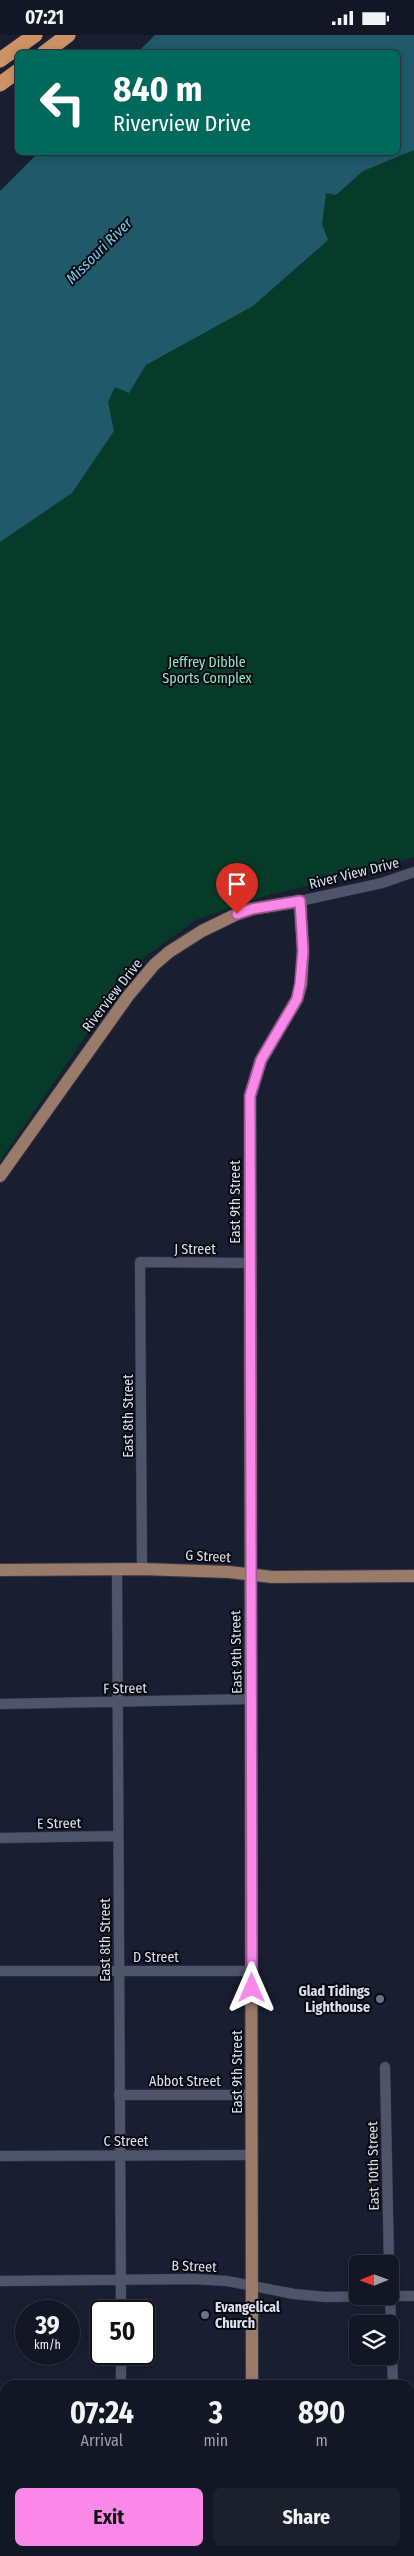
<!DOCTYPE html>
<style>
:root{--surface:#131725;--page:#1c202d;--text:#f1f3f6;--muted:#9d9fa7;--line:#323642;--accent:#f988e9}
body{margin:0;font-family:"Fira Sans Condensed",sans-serif;background:var(--page);color:var(--text);height:100vh;display:flex;flex-direction:column;font-size:19px;white-space:nowrap}
*{box-sizing:border-box;margin:0}
p{font-size:16px;color:var(--muted)}
.icon{flex:none;width:28px;height:28px;fill:none;stroke:currentColor;stroke-width:2;stroke-linecap:round;stroke-linejoin:round}
.map{position:relative;flex:1;overflow:hidden}
.sheet{position:absolute;left:0px;top:2345px;width:415px;height:176px;display:flex;flex-direction:column;background:var(--surface);border-radius:15px 15px 0 0;box-shadow:0 2px 8px #0003,0 0 0 1px var(--line)}
.sheet>*{flex:none}
.banner{position:absolute;left:15px;top:15px;width:385px;height:105px;border-radius:8px;box-shadow:0 2px 8px #0003,0 0 0 1px var(--line);background:#00695c;color:#fff;overflow:hidden}
.needle{width:32px;rotate:269deg}
.fabs{position:absolute;left:349px;top:2220px;display:grid;gap:10px}
.fabs a{display:grid;place-items:center;width:50px;height:50px;border-radius:8px;background:var(--surface);box-shadow:0 2px 8px #0003,0 0 0 1px var(--line);font-size:25px}
.speed{position:absolute;left:15px;top:2265px;display:flex;gap:10px;font-size:25px;font-weight:700;text-align:center}
.speed>*{display:grid;place-content:center;width:65px;height:65px;border-radius:50%;background:var(--surface);box-shadow:0 2px 8px #0003,0 0 0 1px var(--line);line-height:1}
.speed small{font-size:12px;font-weight:400}
.speed .limit{border:2px solid #111;border-radius:8px;background:#fff;color:#111}
.pin{position:absolute;display:grid;place-items:center;width:42px;height:42px;color:#fff;margin:-51px -21px;border-radius:50% 50% 50% 0;rotate:-45deg;box-shadow:0 0 5px #0007}
.pin .icon{rotate:45deg}
.me{position:absolute;width:55px;margin:-28px;rotate:0deg;stroke-linejoin:round;filter:drop-shadow(0 0 4px #0008)}
.turn{display:flex;align-items:center;gap:18px;height:105px;padding:0 15px;font-size:22px}
.turn .icon{width:65px;height:65px;stroke-width:2.5}
.turn b{display:block;font-size:35px;line-height:42px}
.eta{display:flex;justify-content:space-evenly;align-items:center;height:85px;text-align:center}
.eta b{font-size:30px;font-weight:700;line-height:35px}
.cta{display:flex;gap:10px;margin-top:auto;padding:10px 15px}
.cta a{flex:1;height:58px;border-radius:8px;background:var(--accent);color:#111;font-size:20px;font-weight:700;line-height:58px;text-align:center}
.cta a+a{background:var(--page);color:var(--text)}
.status{display:flex;justify-content:space-between;align-items:center;height:35px;padding:0 25px;background:var(--surface);direction:ltr}
.status svg{height:14px;fill:currentColor}
.map>svg:first-child{display:block}
</style>
<div class="status"><b>07:21</b><svg viewBox="0 0 49 12"><path d="M0 12V9h3v3zM5 12V6h3v6zM10 12V3h3v9zM15 12V0h3v12zM26 1h20v11H26zM47 4h2v5h-2z"/></svg></div>
<div class="map">
<svg width="414" height="2521" viewBox="0 0 414 2521">
<rect width="100%" height="100%" fill="#191f31"/>
<path fill="#063b29" d="M414 60V822L378 834 261 862 196 885 145 922 97 985 0 1126V448L350 118H398Z"/>
<path fill="#1f596a" d="M155 0H414V115L363 136 336 160 326 158 322 189 328 205 253 271 146 330 129 358 115 352 108 367 114 396 72 458 0 507V156L38 118H398V18L138 17Z"/>
<g fill="none" stroke-linecap="round" stroke-linejoin="round">
<g stroke="#353847" stroke-width="11">
<path id="minor" d="M300 866 382 848 414 837
M117 1534 121 2276
M142 1534 140 1227 250 1228
M0 1669 251 1664
M0 1803 118 1801
M0 1936H252
M385 2032 389 2229
M119 2060H252
M0 2121 252 2120
M0 2246 193 2244 227 2246 294 2259 326 2262 386 2261
M390 2261 393 2350
M390 2261H414
M121 2319V2350
M0 2378H5"/>
</g>
<g stroke="#353847" stroke-width="14">
<path id="major" d="M0 1141 128 961 154 930 169 917 202 896 237 879 252 874 300 866 303 916 301 949 297 964 261 1025 250 1061 252 2350
M0 1535 142 1534 229 1537 272 1542 414 1541
M410 2507H414"/>
</g>
<g stroke="#353847" stroke-width="16">
<path id="highway" d="M44 18 68 0
M0 25 35 0
M0 49 18 36
M0 2509H5
M249 2516 250 2521
M265 2516 266 2521
M48 2521 204 2516
M290 2521 303 2516"/>
</g>
<use href="#minor" stroke="#4e556a" stroke-width="10"/>
<use href="#major" stroke="#9a7a68" stroke-width="12"/>
<use href="#highway" stroke="#cc9266" stroke-width="15"/>
</g>
<g fill="none" stroke-linecap="round" stroke-linejoin="round">
<g stroke="#a25897" stroke-width="12">
<path id="route" d="M237 879 252 874 300 866 303 916 300 949 297 964 261 1025 250 1061 252 1953"/>
</g>
<use href="#route" stroke="#f988e9" stroke-width="9"/>
</g>
<g fill="#6b7280" stroke="#070911" stroke-width="2">
<circle cx="380" cy="1964" r="5"/>
<circle cx="205" cy="2280" r="5"/>
</g>
<g text-anchor="middle" stroke-width="4" stroke-linejoin="round" paint-order="stroke">
<g font-size="14" fill="#94e5c1" stroke="#070911">
<text x="207" y="632">Jeffrey Dibble<tspan x="207" dy="16">Sports Complex</tspan></text>
</g>
<g font-size="14" fill="#dde1ee" stroke="#070911">
<text transform="translate(354 838) rotate(-14)" y="5">River View Drive</text>
<text transform="translate(112 960) rotate(-52)" y="5">Riverview Drive</text>
<text transform="translate(235 1167) rotate(-90)" y="5">East 9th Street</text>
<text x="195" y="1219">J Street</text>
<text transform="translate(128 1381) rotate(-90)" y="5">East 8th Street</text>
<text transform="translate(208 1521) rotate(3)" y="5">G Street</text>
<text transform="translate(236 1617) rotate(-91)" y="5">East 9th Street</text>
<text transform="translate(125 1653) rotate(-1)" y="5">F Street</text>
<text transform="translate(59 1788) rotate(-1)" y="5">E Street</text>
<text transform="translate(105 1905) rotate(-90)" y="5">East 8th Street</text>
<text x="156" y="1927">D Street</text>
<text transform="translate(237 2037) rotate(-90)" y="5">East 9th Street</text>
<text x="185" y="2051">Abbot Street</text>
<text x="126" y="2111">C Street</text>
<text transform="translate(373 2131) rotate(-91)" y="5">East 10th Street</text>
<text transform="translate(194 2231) rotate(2)" y="5">B Street</text>
</g>
<g font-size="14" font-weight="bold" fill="#dde1ee" stroke="#070911" text-anchor="end">
<text x="370" y="1961">Glad Tidings<tspan x="370" dy="16">Lighthouse</tspan></text>
<text x="215" y="2277" text-anchor="start">Evangelical<tspan x="215" dy="16">Church</tspan></text>
</g>
<g font-size="15" font-style="italic" fill="#73ceea" stroke="#070911">
<text transform="translate(99 216) rotate(-45)" y="5">Missouri River</text>
</g>
</g>
</svg>
<div class="fabs">
<a><svg class="needle" viewBox="-14 -14 28 28"><path d="M0-13l5 13h-10z" fill="#e53935"/><path d="M0 13l5-13h-10z" fill="#9d9fa7"/></svg></a>
<a><svg class="icon" aria-label="layers" viewBox="0 0 24 24"><path d="M12 4l9 5-9 5-9-5zM3 14l9 5 9-5"/></svg></a>
</div>
<div class="speed"><div>39<small>km/h</small></div><div class="limit">50</div></div>
<div class="pin" style="left:237px;top:879px;background:#d93025"><svg class="icon" aria-label="arrive" viewBox="0 0 24 24"><path d="M6 21V4h12l-3 4 3 4H6"/></svg></div>
<svg class="me" style="left:252px;top:1953px" viewBox="-20 -20 40 40"><path d="M0-17L14 15 0 8-14 15z" fill="#f988e9" stroke="#fff" stroke-width="4"/></svg>
<div class="banner">
<div class="turn"><svg class="icon" aria-label="left" viewBox="0 0 24 24"><path d="M17 20v-9H6M10 6l-5 5 5 5"/></svg><div><b>840 m</b>Riverview Drive</div></div>
</div>
<section class="sheet">
<div class="eta">
<div><b>07:24</b><p>Arrival</p></div>
<div><b>3</b><p>min</p></div>
<div><b>890</b><p>m</p></div>
</div>
<div class="cta"><a>Exit</a><a>Share</a></div>
</section>
</div>
